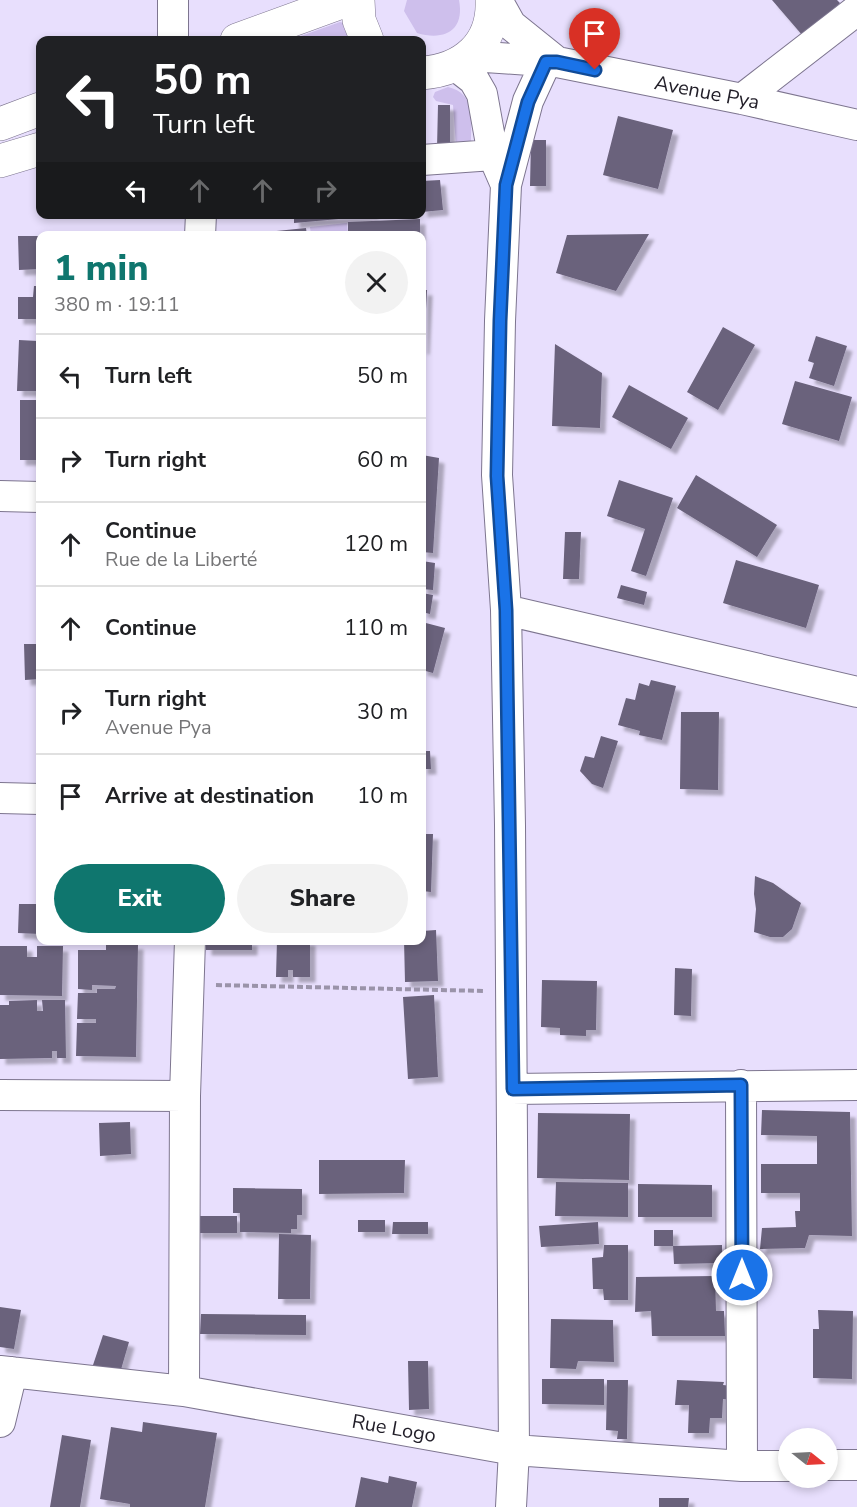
<!DOCTYPE html>
<meta charset="utf-8">
<style>
:root{--surface:#fff;--page:#f2f2f2;--text:#202124;--muted:#757577;--line:#e0e0e0;--accent:#0f766e}
body{margin:0;font-family:"Nunito Sans",sans-serif;background:var(--page);color:var(--text);height:100vh;display:flex;flex-direction:column;font-size:22px;white-space:nowrap}
*{box-sizing:border-box;margin:0}
p{font-size:20px;color:var(--muted)}
.icon{flex:none;width:33px;height:33px;fill:none;stroke:currentColor;stroke-width:2;stroke-linecap:round;stroke-linejoin:round}
.map{position:relative;flex:1;overflow:hidden}
.sheet{position:absolute;left:36px;top:231px;width:390px;height:714px;display:flex;flex-direction:column;background:var(--surface);border-radius:12px;box-shadow:0 3px 9px #0003}
.sheet>*{flex:none}
.top-card{position:absolute;left:36px;top:36px;width:390px;height:183px;border-radius:12px;box-shadow:0 3px 9px #0003;background:#202124;color:#fff;overflow:hidden}
.needle{width:39px;rotate:108deg}
.tools{position:absolute;left:778px;top:1428px;display:grid;gap:12px}
.tools a{display:grid;place-items:center;width:60px;height:60px;border-radius:50%;background:var(--surface);box-shadow:0 3px 9px #0003;font-size:30px}
.pin{position:absolute;display:grid;place-items:center;width:51px;height:51px;color:#fff;margin:-62px -26px;border-radius:50% 50% 50% 0;rotate:-45deg;box-shadow:0 0 6px #0007}
.pin .icon{rotate:45deg}
.me{position:absolute;width:66px;margin:-33px;rotate:0deg;stroke-linejoin:round;filter:drop-shadow(0 0 4px #0008)}
.turn{display:flex;align-items:center;gap:21px;height:126px;padding:0 18px;font-size:27px}
.turn .icon{width:78px;height:78px;stroke-width:2.5}
.turn b{display:block;font-size:42px;line-height:51px}
.lanes{display:flex;align-items:center;height:57px;padding:0 18px;background:#0003;justify-content:center;gap:30px;direction:ltr}
.lanes .off{opacity:.35}
.round{display:grid;place-items:center;flex:none;width:63px;height:63px;border-radius:32px;background:var(--page)}
.overview{display:flex;align-items:center;justify-content:space-between;height:102px;padding:0 18px}
h1{font-size:36px;font-weight:800;line-height:45px;color:var(--accent)}
.button{display:flex;gap:12px;margin-top:auto;padding:12px 18px}
.button a{flex:1;height:69px;border-radius:36px;background:var(--accent);color:#fff;font-size:24px;font-weight:800;line-height:69px;text-align:center}
.button a+a{background:var(--page);color:var(--text)}
ul{padding:0;list-style:none}
li{display:flex;align-items:center;gap:18px;height:84px;padding:0 18px;border-top:2px solid var(--line)}
li div{flex:1}
li b{display:block;font-size:22px}
li em{font-style:normal}
.map>svg:first-child{display:block}
</style>
<div class="map">
<svg width="857" height="1507" viewBox="0 0 857 1507">
<defs>
<filter id="shadow"><feDropShadow dx="5.5" dy="5.5" stdDeviation="1.5" flood-color="#0004"/></filter>
</defs>
<rect width="100%" height="100%" fill="#e8dffd"/>
<path fill="#cebfec" d="M407 0H459C465 31 444 41 417 33L404 11Z
M340 22 344 23 349 38 347 40H290Z
M448 87C476 93 471 121 471 144L456 145 453 105 436 101 433 97 435 92Z
M347 223 348 235H311L310 227Z"/>
<path fill="#6a627b" filter="url(#shadow)" d="M772 0H837L840 3 803 36Z
M438 105H450V148H437Z
M618 116 673 130 658 189 603 175Z
M531 140H546V186H530Z
M440 180 443 210 422 212V181Z
M294 214H373V216L294 223Z
M420 219V236H348V222Z
M306 228 307 236H247V234Z
M649 234 616 291 556 273 567 235Z
M18 236H40V269L19 270Z
M34 286H40V319H18V297H33Z
M422 290H427L424 349H422Z
M39 326H40V391H17L19 340 38 341Z
M723 327 755 345 718 410 687 392Z
M816 336 847 346 834 386 809 378 814 363 808 361Z
M555 344 602 373 600 428 552 426Z
M795 381 852 397 839 441 782 424Z
M629 385 688 418 671 449 612 417Z
M20 400H40V460H20Z
M422 455 439 458 433 553 422 552Z
M696 475 777 525 757 557 677 508Z
M619 480 673 498 646 576 631 571 645 529 607 516Z
M565 532H581L579 579H563Z
M736 560 819 585 806 628 723 603Z
M422 561 435 563 433 590 422 589Z
M621 585 647 592 644 605 617 598Z
M422 593 433 595 430 614 422 612Z
M422 622 445 628 433 673 422 670Z
M24 644H40V679L25 680Z
M651 680 676 686 662 740 639 735 640 731 618 725 626 698 635 700 639 683 649 686Z
M681 712H719L718 790 680 789Z
M601 736 618 741 603 788 592 784 580 771 585 756 594 758Z
M422 751H430L431 769H422Z
M422 834H433L431 892 422 891Z
M755 876 773 883 801 903 792 929 783 937H770L754 932 756 909 754 894Z
M19 904H40V934L18 933Z
M436 930 438 981 405 982 404 940H422V931Z
M206 940H252V950H206Z
M277 940H310V977H293V970H288V977H276Z
M106 944H138L136 1057 76 1056 77 1023H96V1019H77L78 993H97V989H115L116 986 92 985V990L78 989V950H106Z
M0 946H27V957H37V946H63L62 996 0 995Z
M675 968 692 969 691 1016 674 1015Z
M542 980 597 981 596 1030H586V1036L560 1035V1028L541 1027Z
M434 995 438 1077 408 1079 403 997Z
M37 1000V1011H43L42 1000H65L66 1058H57V1051H52V1058L0 1059V1005H9V1001Z
M762 1110 850 1112 852 1236 809 1235 805 1248 760 1249 762 1228 796 1227 795 1211H800V1193H761V1164H817V1136L761 1135Z
M538 1113 630 1114 629 1180 537 1178Z
M130 1122 131 1154 100 1156 99 1123Z
M319 1160H405L404 1193 319 1194Z
M556 1182 628 1183V1217L555 1216Z
M638 1184 712 1185V1217H638Z
M233 1188 302 1189V1215H297V1229H291V1233L240 1232V1213H233Z
M196 1216H237V1233H196Z
M358 1220H385V1232H358Z
M393 1222H428V1234H392Z
M598 1222 599 1244 541 1247 539 1226Z
M654 1230H673V1246H654Z
M279 1234 311 1235 310 1299H278Z
M604 1245H628V1300H604L603 1289H593L592 1258 603 1257Z
M722 1245V1263L674 1264 673 1246Z
M715 1276 716 1311H724L725 1336H652L651 1311 635 1312 636 1277Z
M0 1307 21 1310 14 1349 0 1347Z
M818 1310 853 1311 852 1379 813 1378V1329H819Z
M201 1314 306 1315V1335L200 1334Z
M551 1319 613 1320 614 1362 578 1361 576 1369 550 1368Z
M103 1335 129 1342 120 1373 93 1365Z
M408 1361H428L429 1409 409 1410Z
M542 1379H604V1405L542 1404Z
M607 1380H628L627 1439H617L618 1431 606 1430Z
M677 1380 724 1382 723 1385 732 1386 731 1400 723 1399 722 1418H710L709 1433H688L689 1405H675Z
M143 1422 217 1433 205 1507H130V1504L100 1499 111 1427 142 1432Z
M62 1435 91 1440 80 1507H50Z
M389 1476 417 1482 412 1507H355L361 1477 388 1483Z
M659 1498H689L688 1507H659Z"/>
<g fill="none" stroke-linecap="round" stroke-linejoin="round">
<g stroke="#7d758f" stroke-width="32">
<path id="minor" d="M497 0 511 25 557 62
M173 40V0
M471 56 557 62 742 99 857 125
M456 66 474 80 482 94 493 155 506 185
M742 99 857 10
M422 160 493 155
M200 236 201 214
M0 496 40 497
M506 610 857 692
M0 798 40 799
M741 1085 742 1466
M512 1089 857 1085
M0 1095 185 1096
M0 1371 184 1391 514 1450 742 1466H789
M184 1391 185 1096 190 940
M0 1422 12 1372
M828 1465H857
M511 1507 514 1450 510 825 506 610 497 475 500 321 506 185 528 101 546 62"/>
</g>
<g stroke="#7d758f" stroke-width="34">
<path id="major" d="M358 0 359 20 367 40
M237 40 347 0
M422 73C463 70 494 45 492 0
M0 124 40 109
M0 161 40 149"/>
</g>
<path stroke="#9a93a9" stroke-width="4" stroke-dasharray="6 3" stroke-linecap="butt" d="M216 985 485 991"/>
<use href="#minor" stroke="#fff" stroke-width="30"/>
<use href="#major" stroke="#fff" stroke-width="33"/>
</g>
<g fill="none" stroke-linecap="round" stroke-linejoin="round">
<g stroke="#114b97" stroke-width="15">
<path id="route" d="M595 70 557 62H546L528 102 506 185 500 321 497 476 506 610 513 1089 741 1085 742 1275"/>
</g>
<use href="#route" stroke="#1a73e8" stroke-width="10"/>
</g>
<g text-anchor="middle" stroke-width="6" stroke-linejoin="round" paint-order="stroke">
<g font-size="20" fill="#211e28" stroke="#fff">
<text transform="translate(707 92) rotate(11)" y="7">Avenue Pya</text>
<text transform="translate(394 1428) rotate(10)" y="7">Rue Logo</text>
</g>
</g>
</svg>
<div class="tools">
<a><svg class="needle" viewBox="-14 -14 28 28"><path d="M0-13l5 13h-10z" fill="#e53935"/><path d="M0 13l5-13h-10z" fill="#757577"/></svg></a>
</div>
<div class="pin" style="left:595px;top:70px;background:#d93025"><svg class="icon" aria-label="arrive" viewBox="0 0 24 24"><path d="M6 21V4h12l-3 4 3 4H6"/></svg></div>
<svg class="me" style="left:742px;top:1275px" viewBox="-20 -20 40 40"><circle r="17" fill="#1a73e8" stroke="#fff" stroke-width="3"/><path d="M0-11L8 9 0 5-8 9z" fill="#fff"/></svg>
<div class="top-card">
<div class="turn"><svg class="icon" aria-label="left" viewBox="0 0 24 24"><path d="M17 20v-9H6M10 6l-5 5 5 5"/></svg><div><b>50 m</b>Turn left</div></div>
<div class="lanes"><svg class="icon" aria-label="left" viewBox="0 0 24 24"><path d="M17 20v-9H6M10 6l-5 5 5 5"/></svg><svg class="icon off" aria-label="ahead" viewBox="0 0 24 24"><path d="M12 20V5M6 11l6-6 6 6"/></svg><svg class="icon off" aria-label="ahead" viewBox="0 0 24 24"><path d="M12 20V5M6 11l6-6 6 6"/></svg><svg class="icon off" aria-label="right" viewBox="0 0 24 24"><path d="M7 20v-9h11M14 6l5 5-5 5"/></svg></div>
</div>
<section class="sheet">
<div class="overview"><div><h1>1 min</h1><p>380 m · 19:11</p></div><a class="round"><svg class="icon" aria-label="close" viewBox="0 0 24 24"><path d="M6 6l12 12M18 6L6 18"/></svg></a></div>
<ul>
<li><svg class="icon" aria-label="left" viewBox="0 0 24 24"><path d="M17 20v-9H6M10 6l-5 5 5 5"/></svg><div><b>Turn left</b></div><em>50 m</em></li>
<li><svg class="icon" aria-label="right" viewBox="0 0 24 24"><path d="M7 20v-9h11M14 6l5 5-5 5"/></svg><div><b>Turn right</b></div><em>60 m</em></li>
<li><svg class="icon" aria-label="ahead" viewBox="0 0 24 24"><path d="M12 20V5M6 11l6-6 6 6"/></svg><div><b>Continue</b><p>Rue de la Liberté</p></div><em>120 m</em></li>
<li><svg class="icon" aria-label="ahead" viewBox="0 0 24 24"><path d="M12 20V5M6 11l6-6 6 6"/></svg><div><b>Continue</b></div><em>110 m</em></li>
<li><svg class="icon" aria-label="right" viewBox="0 0 24 24"><path d="M7 20v-9h11M14 6l5 5-5 5"/></svg><div><b>Turn right</b><p>Avenue Pya</p></div><em>30 m</em></li>
<li><svg class="icon" aria-label="arrive" viewBox="0 0 24 24"><path d="M6 21V4h12l-3 4 3 4H6"/></svg><div><b>Arrive at destination</b></div><em>10 m</em></li>
</ul>
<div class="button"><a>Exit</a><a>Share</a></div>
</section>
</div>
